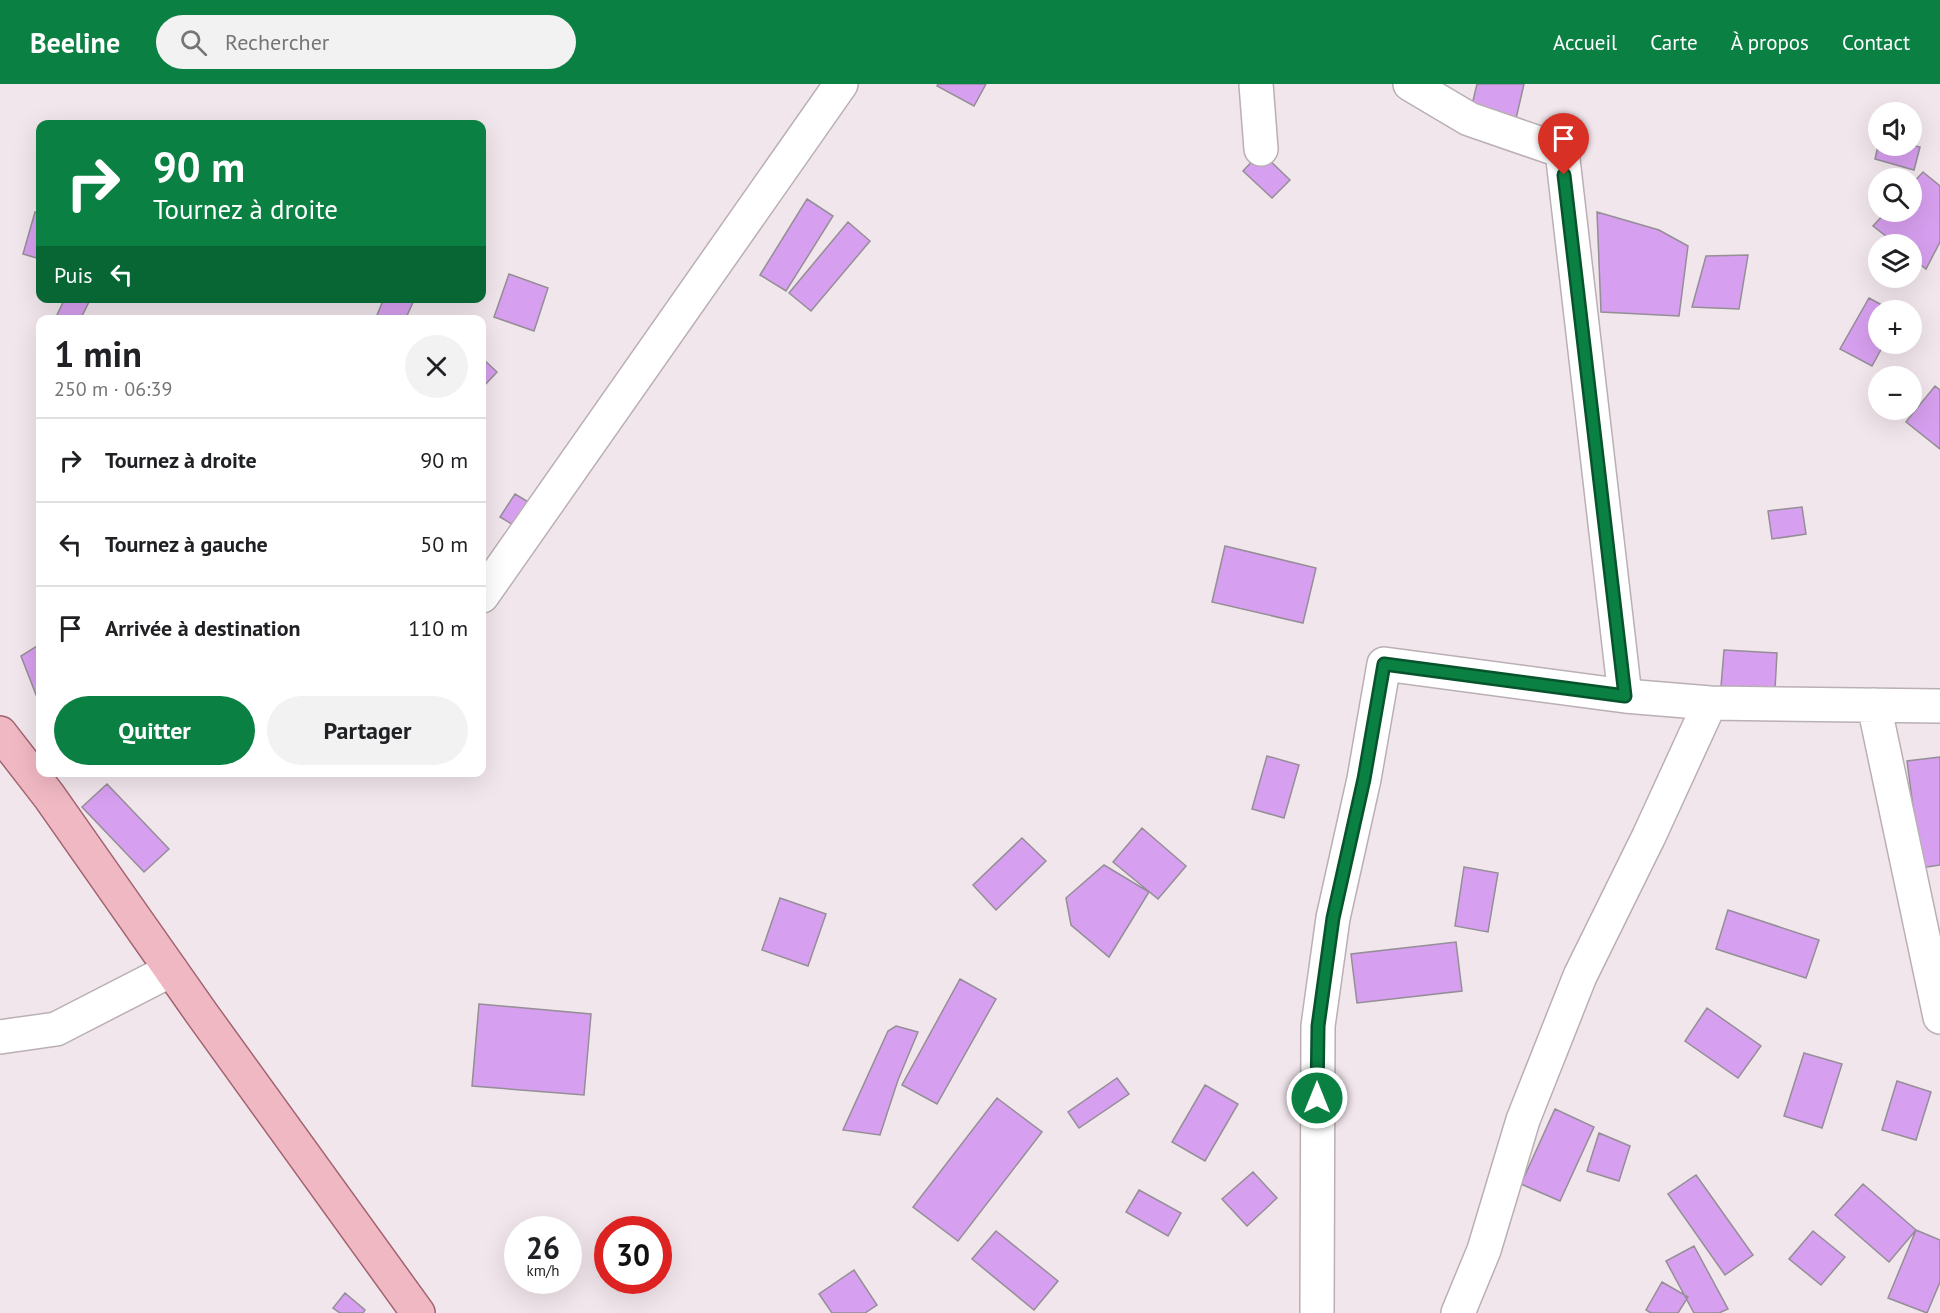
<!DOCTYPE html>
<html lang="fr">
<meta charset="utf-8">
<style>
:root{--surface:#fff;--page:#f2f2f2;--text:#202124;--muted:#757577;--line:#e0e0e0;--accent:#0b8043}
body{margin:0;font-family:"PT Sans",sans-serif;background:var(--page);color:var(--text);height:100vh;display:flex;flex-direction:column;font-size:22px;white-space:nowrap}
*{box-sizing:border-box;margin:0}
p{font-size:20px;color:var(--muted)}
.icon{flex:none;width:33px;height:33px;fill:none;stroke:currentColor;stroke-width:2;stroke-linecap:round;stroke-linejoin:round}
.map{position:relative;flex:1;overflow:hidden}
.details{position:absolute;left:36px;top:231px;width:450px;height:462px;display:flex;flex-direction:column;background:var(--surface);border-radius:12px;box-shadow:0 6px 24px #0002}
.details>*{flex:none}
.top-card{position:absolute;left:36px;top:36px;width:450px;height:183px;border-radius:12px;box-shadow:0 6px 24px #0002;background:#0b8043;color:#fff;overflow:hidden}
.tools{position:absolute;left:1868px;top:18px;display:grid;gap:12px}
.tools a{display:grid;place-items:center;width:54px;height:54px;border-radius:50%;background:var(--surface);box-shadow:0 6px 24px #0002;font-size:30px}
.speed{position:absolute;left:504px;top:1132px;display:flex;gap:12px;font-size:30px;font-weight:700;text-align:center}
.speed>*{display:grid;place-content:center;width:78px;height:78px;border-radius:50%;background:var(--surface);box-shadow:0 6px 24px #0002;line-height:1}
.speed small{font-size:15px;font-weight:400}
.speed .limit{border:9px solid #d22;background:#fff;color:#111}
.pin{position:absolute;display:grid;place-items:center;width:51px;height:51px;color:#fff;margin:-62px -26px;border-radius:50% 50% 50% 0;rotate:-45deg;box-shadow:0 0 6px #0007}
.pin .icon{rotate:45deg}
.me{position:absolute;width:66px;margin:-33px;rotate:0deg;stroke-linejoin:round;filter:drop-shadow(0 0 4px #0008)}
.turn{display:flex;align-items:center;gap:21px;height:126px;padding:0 18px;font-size:27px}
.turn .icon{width:78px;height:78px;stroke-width:2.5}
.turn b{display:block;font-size:42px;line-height:51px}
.then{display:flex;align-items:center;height:57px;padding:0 18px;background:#0003;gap:12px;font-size:22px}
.round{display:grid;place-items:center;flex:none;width:63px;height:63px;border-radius:32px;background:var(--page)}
.summary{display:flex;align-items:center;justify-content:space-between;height:102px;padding:0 18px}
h1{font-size:36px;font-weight:800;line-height:45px}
.cta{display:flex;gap:12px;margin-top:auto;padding:12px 18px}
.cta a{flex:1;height:69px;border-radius:36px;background:var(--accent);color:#fff;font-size:24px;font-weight:800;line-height:69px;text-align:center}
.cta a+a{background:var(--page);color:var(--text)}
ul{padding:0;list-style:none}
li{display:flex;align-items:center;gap:18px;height:84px;padding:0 18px;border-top:2px solid var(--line)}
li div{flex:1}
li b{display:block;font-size:22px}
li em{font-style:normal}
header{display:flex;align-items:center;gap:36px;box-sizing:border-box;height:84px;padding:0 30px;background:var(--accent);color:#fff}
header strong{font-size:28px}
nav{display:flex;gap:33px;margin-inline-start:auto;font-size:21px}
.search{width:420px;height:54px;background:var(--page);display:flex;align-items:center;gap:15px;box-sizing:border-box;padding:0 21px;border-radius:33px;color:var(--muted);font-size:22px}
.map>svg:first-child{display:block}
</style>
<header>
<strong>Beeline</strong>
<div class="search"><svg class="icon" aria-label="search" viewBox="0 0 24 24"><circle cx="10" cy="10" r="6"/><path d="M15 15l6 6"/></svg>Rechercher</div>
<nav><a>Accueil</a><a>Carte</a><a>À propos</a><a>Contact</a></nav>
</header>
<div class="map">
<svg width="1940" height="1229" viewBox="0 0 1940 1229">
<rect width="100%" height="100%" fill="#f1e6ec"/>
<path fill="#d79fef" stroke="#948e96" stroke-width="1.5" d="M938 0H986L974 22 937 2Z
M1477 0H1524L1515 39 1470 29Z
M1911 61 1920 63 1914 86 1875 75 1878 62Z
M1261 68 1290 96 1272 114 1243 87Z
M1923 88 1940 102V158L1926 185 1911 173V160H1896L1873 142 1886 128H1911V101Z
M807 115 833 132 786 207 760 191Z
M35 128 40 130V175L23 170Z
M1597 128 1659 146 1688 162 1679 232 1601 228Z
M848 138 870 157 811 227 789 209Z
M1748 171 1739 225 1692 223 1706 172Z
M509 190 548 204 534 247 494 233Z
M65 214H91L80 236H65L57 231Z
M384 214H415L405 236H375Z
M1869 214 1891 226H1878V260H1884L1872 282 1840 265Z
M482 274 497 288 484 302 482 300Z
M1935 302 1940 306V365L1906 338Z
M515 410 535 422 520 445 500 433Z
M1802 423 1806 450 1772 455 1768 427Z
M1225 462 1316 484 1303 539 1212 518Z
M40 560V621L21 572Z
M1724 566 1777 569 1775 605 1721 602Z
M1267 672 1299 681 1284 734 1252 725Z
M1940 673V781L1921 784 1907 677Z
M107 700 169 765 144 788 82 723Z
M1142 744 1186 782 1158 815 1113 778Z
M1022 754 1046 777 996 826 973 801Z
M1104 781 1149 808 1109 873 1071 841 1066 814Z
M1464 783 1498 789 1488 848 1455 842Z
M780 814 826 830 808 882 762 866Z
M1728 826 1819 856 1806 894 1716 865Z
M1456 858 1462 907 1357 919 1351 870Z
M960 895 996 915 937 1020 902 1001Z
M479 920 591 930 584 1011 472 1002Z
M1707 924 1761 962 1738 994 1685 957Z
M896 942 918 948 898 996 880 1051 843 1046 888 947Z
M1804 969 1842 980 1822 1044 1784 1032Z
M1117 994 1129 1010 1079 1044 1068 1028Z
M1897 997 1931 1008 1916 1056 1882 1046Z
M1205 1001 1238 1020 1205 1077 1172 1058Z
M997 1014 1042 1048 958 1157 913 1123Z
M1555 1025 1594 1043 1560 1117 1521 1100Z
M1599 1049 1630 1062 1619 1097 1587 1087Z
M1253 1088 1277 1114 1247 1142 1222 1115Z
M1696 1091 1753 1171 1725 1191 1668 1110Z
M1863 1100 1916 1146 1889 1178 1835 1131Z
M1139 1106 1181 1129 1168 1152 1126 1128Z
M1916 1146 1940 1156V1198L1927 1229 1888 1214Z
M996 1147 1058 1197 1034 1226 972 1175Z
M1813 1147 1845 1173 1821 1201 1789 1175Z
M1694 1162 1728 1225 1719 1229H1694L1666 1177Z
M854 1186 877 1221 865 1229H832L819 1210Z
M1662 1198 1688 1213 1678 1229H1651L1646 1226Z
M345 1209 365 1226 363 1229H340L333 1224Z"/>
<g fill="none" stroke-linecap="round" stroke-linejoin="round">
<g stroke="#b9afb5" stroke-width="36">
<path id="minor" d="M1256 0 1261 65
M1410 0 1469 35 1562 67 1625 612
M482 512 841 0
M1874 621 1940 933
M0 953 56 945 171 886
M1317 1229 1318 942 1333 834 1364 695 1384 580 1625 612 1710 619 1940 622
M1458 1229 1484 1166 1523 1036 1580 892 1649 752 1710 619"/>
</g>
<g stroke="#a16370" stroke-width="36">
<path id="major" d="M0 649 49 712 202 930 418 1229"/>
</g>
<use href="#minor" stroke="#fff" stroke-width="33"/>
<use href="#major" stroke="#f0b8c3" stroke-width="33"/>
</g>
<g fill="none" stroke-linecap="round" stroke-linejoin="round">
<g stroke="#07532c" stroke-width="15">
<path id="route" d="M1317 1014 1318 942 1333 834 1364 695 1384 580 1625 612 1564 91"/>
</g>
<use href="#route" stroke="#0b8043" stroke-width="10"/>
</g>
</svg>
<div class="tools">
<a><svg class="icon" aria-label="sound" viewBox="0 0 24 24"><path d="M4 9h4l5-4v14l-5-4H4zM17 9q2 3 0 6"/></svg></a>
<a><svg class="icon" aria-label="search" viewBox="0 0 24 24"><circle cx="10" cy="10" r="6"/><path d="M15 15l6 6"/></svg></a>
<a><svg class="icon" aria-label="layers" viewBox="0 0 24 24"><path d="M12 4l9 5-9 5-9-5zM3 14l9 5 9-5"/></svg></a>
<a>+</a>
<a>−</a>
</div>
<div class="speed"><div>26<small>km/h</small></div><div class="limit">30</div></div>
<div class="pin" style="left:1564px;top:91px;background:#d93025"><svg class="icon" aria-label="arrive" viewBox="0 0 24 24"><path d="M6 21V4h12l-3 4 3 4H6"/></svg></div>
<svg class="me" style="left:1317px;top:1014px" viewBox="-20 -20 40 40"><circle r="17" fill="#0b8043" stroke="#fff" stroke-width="3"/><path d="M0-11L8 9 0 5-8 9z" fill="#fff"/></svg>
<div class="top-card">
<div class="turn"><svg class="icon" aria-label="right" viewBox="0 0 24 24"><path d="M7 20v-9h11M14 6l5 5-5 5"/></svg><div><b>90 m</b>Tournez à droite</div></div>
<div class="then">Puis<svg class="icon" aria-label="left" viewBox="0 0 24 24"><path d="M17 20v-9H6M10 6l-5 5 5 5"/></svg></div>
</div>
<section class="details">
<div class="summary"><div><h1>1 min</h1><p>250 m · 06:39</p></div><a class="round"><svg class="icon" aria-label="close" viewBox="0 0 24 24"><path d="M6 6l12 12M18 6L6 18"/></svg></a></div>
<ul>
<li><svg class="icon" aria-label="right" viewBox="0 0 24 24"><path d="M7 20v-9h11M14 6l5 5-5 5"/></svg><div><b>Tournez à droite</b></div><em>90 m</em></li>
<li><svg class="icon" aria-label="left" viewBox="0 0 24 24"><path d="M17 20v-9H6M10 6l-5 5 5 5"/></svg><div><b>Tournez à gauche</b></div><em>50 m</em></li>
<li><svg class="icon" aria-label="arrive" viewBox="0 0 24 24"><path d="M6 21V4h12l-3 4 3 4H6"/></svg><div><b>Arrivée à destination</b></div><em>110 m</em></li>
</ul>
<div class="cta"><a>Quitter</a><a>Partager</a></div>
</section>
</div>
